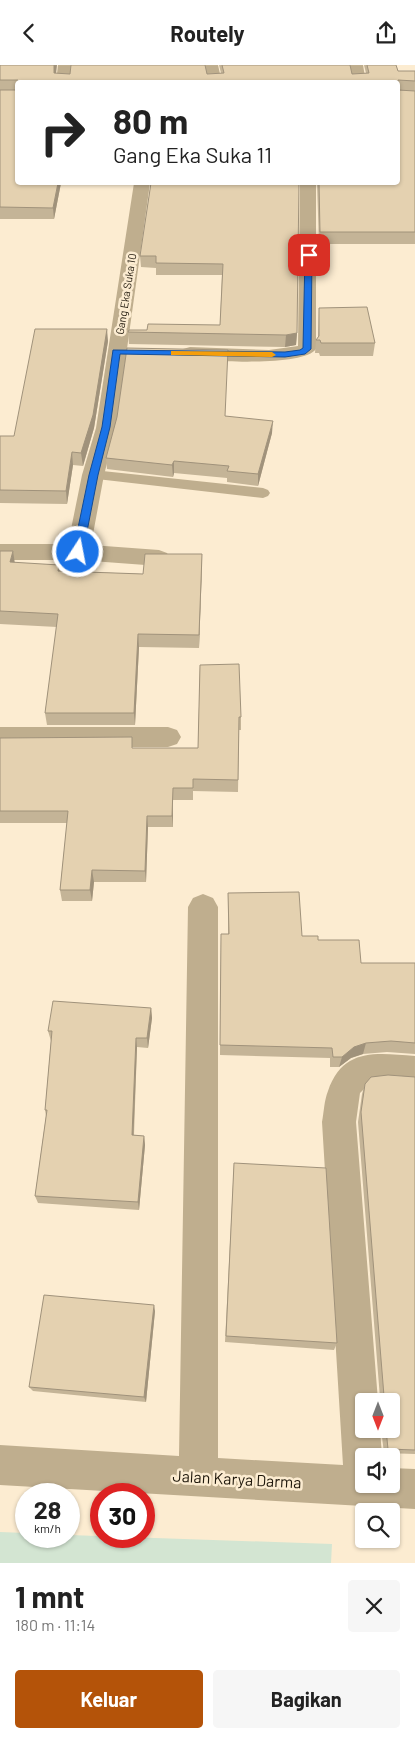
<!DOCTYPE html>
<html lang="id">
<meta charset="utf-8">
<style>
:root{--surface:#fff;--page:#f6f6f6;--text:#222;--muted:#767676;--accent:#b45309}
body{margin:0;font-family:Barlow,sans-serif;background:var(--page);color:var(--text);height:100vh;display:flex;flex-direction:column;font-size:19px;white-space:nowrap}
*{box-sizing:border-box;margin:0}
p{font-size:16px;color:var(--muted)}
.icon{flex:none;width:28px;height:28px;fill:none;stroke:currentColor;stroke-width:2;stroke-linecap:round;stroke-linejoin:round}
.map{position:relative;height:1498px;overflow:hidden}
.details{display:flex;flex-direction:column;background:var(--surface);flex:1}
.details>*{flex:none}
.guide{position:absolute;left:15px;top:15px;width:385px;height:105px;border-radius:5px;box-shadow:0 1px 4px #0004;background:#fff;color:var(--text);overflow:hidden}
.needle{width:32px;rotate:180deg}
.buttons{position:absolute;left:355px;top:1328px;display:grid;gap:10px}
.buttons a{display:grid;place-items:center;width:45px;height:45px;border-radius:5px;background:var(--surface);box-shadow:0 1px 4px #0004;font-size:25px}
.speed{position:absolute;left:15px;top:1418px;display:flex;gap:10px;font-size:25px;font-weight:700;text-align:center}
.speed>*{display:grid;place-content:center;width:65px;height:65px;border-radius:50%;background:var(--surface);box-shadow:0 1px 4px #0004;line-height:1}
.speed small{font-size:12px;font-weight:400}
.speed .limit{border:8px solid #d22;background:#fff;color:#111}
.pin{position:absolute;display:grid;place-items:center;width:42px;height:42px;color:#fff;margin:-21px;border-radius:10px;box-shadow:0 2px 8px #0006}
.me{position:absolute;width:55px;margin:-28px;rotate:11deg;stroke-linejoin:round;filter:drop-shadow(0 0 4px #0008)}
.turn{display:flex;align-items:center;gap:18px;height:105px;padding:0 15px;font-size:22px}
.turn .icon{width:65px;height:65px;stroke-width:2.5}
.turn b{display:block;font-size:35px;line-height:42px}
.round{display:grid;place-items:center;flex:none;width:52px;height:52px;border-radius:5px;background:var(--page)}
.overview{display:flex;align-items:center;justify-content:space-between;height:85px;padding:0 15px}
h1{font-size:30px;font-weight:700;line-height:38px}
.button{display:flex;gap:10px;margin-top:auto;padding:10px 15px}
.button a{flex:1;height:58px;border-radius:5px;background:var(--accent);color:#fff;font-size:20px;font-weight:700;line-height:58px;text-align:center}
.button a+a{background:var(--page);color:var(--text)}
header{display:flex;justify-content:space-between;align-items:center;height:65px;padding:0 15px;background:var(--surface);font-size:22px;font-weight:700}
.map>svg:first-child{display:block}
</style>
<header><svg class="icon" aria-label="back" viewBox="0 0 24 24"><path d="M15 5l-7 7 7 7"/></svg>Routely<svg class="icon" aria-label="share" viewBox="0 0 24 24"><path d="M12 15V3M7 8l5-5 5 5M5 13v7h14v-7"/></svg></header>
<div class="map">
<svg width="415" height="1498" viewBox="0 0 415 1498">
<rect width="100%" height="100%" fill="#fcecd1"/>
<path fill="#d3e5d2" d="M0 1467 26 1468V1471H69V1470L332 1479 331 1498H0Z"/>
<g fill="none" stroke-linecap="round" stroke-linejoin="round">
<path fill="#bfae8e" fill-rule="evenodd" d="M93 405 263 423 268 425 270 428 268 431 263 433 88 413 86 410 88 407Z"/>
<path fill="#bfae8e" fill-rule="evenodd" d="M58 0H72L70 18H56Z
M204 0H218L222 18H208Z
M349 0H363L366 18H352Z
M134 118H150L116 363 104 410 91 480 159 485 167 488 170 493 167 498 159 501 78 495H0V479H68L82 410 96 363Z
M300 118H316V284C304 302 205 297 183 292L180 288 183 284 190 282 269 285 298 281Z
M0 662H168L177 665 181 672 177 679 168 682H0Z
M203 829 213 833 218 842V1393L343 1400 322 1057C324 1047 324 1036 328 1026 343 982 377 988 415 991V1021L384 1019 367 1021 360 1028 356 1057 378 1336H364V1364H380L382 1391H364V1419H391V1403L415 1404V1444L0 1420V1380L179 1391 188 842 193 833Z"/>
</g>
<path fill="#c4b497" d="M0 0 56 9 221 8 219 0H350L352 9 366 8 364 0H396L398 6H415V179H319L317 118H398V18H18V118H61L54 154H0Z
M151 118 297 268 296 280 285 282 129 279 128 267 147 265 220 260 222 210H156V203L141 202 140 191Z
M319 243 375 278 373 291H320L319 288H315L316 275 318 272Z
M108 276 94 363 83 401 73 400 67 439 0 438V371H14Z
M226 351 272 368 258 421 227 417V413L174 408 173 412 107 404 106 393Z
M0 486 15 498 59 500 60 506 143 509 202 489 199 583 139 582 135 660H47L45 648 57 562 0 559Z
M200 600 241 652V665H239L238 727 193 726V735H173V762H148L146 817H94L92 836H62L60 825 67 758H0V673L133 683H198Z
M228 828 302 871 318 875 361 898H415V989L387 987 363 989 351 993 339 1002H330V993L220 990 221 869H228Z
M151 943 152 953 148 983 137 982 134 1070 144 1071 145 1080 139 1145 38 1138 35 1131 46 1051 45 1045 51 976 48 966Z
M415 1012V1389L384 1388 381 1364H391L380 1333 358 1057 362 1029 365 1019Z
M234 1098 337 1278 334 1285 225 1277Z
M155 1246 146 1337 33 1326 29 1322Z"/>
<path fill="#a0927b" d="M54 0H57L55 18 54 8Z
M58 118H61L54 154 53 143Z
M107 264 108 276 94 363 83 401 81 388Z
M297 268 296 280 285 282 286 270Z
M273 356 272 368 258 421V409Z
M72 387 73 400 67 439 66 426Z
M174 396V408L173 412 172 400Z
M13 486 15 499 10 497Z
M202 489V502L199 583V570Z
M138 569 139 582 135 660 134 648Z
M173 723V762L172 751Z
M147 751 148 762 146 817 145 806Z
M92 805 94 817 92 836 90 825Z
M151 943 152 953 148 983 147 973Z
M136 973 137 982 133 1079 132 1070Z
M366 978 363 989 351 993 339 1002 342 992 354 982Z
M144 1071 145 1080 139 1145 138 1137Z
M154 1240 155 1246 146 1337 144 1332Z"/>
<path fill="#e4d1b0" stroke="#a0927b" d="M0 0H54V8L70 9 71 0H205L207 9 224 8 222 0H350L352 9 369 8 367 0H396L398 6H415V16L398 15V25L415 26V167H320L319 118H398V18H18V15H0Z
M0 25H18V118H58L53 143 0 142Z
M151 118H299L297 268 286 270 128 267 129 265H147L148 259 220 260 223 199 156 198V191H140Z
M367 242 375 278H321L320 275H316L319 271V243Z
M35 264H107L93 350 81 388 72 387 66 426 0 425V371H14Z
M127 283 228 285 225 351 273 356 258 409 227 406 229 401 174 396 172 400 106 393 117 352Z
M0 486H13L10 497 59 500 58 506 143 509 145 489H202L199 570 138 569 134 648H45L58 549 0 546Z
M239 599 241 652H239L238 715 193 714V723H173L172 751H147L145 806 92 805 90 825H60L68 746H0V673L132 672V683H198L200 600Z
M299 827 302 871H318V875H359L361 898H415V978L391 976 366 978 354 982 342 992H333L332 983 220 980 221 869H229L228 828Z
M53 936 151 943 147 973H136L132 1070 144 1071 138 1137 35 1131 47 1045H45L52 966H48Z
M388 1010 415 1012V1385L388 1384 386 1364H391V1336H379V1333L384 1331 361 1047 365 1019 371 1012Z
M234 1098 326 1103 337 1278 226 1271Z
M44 1230 154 1240 144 1332 29 1322Z"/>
<path fill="#1a73e8" stroke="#114b97" d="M309 188 312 190 311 284 305 289 285 292 120 289 110 362 98 410 83 487 78 490 75 489 73 487 89 410 102 362 113 285 285 287 300 285 303 283 305 190Z"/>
<path fill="#f59e0b" d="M171 286 272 287 276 290 272 292 174 290H171Z"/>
<g text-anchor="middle" stroke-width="5" stroke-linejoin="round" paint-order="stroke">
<g font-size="11" fill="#1e170b" stroke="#fcecd1">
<text transform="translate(126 229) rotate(-81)" y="4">Gang Eka Suka 10</text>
</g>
<g font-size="16" fill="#1e170b" stroke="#fcecd1">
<text transform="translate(237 1414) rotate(3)" y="6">Jalan Karya Darma</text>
</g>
</g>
</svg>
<div class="buttons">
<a><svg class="needle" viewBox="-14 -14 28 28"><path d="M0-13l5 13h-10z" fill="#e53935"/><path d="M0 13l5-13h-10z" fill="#767676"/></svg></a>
<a><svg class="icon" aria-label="sound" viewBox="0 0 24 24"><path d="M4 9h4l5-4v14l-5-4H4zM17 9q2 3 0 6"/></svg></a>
<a><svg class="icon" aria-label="search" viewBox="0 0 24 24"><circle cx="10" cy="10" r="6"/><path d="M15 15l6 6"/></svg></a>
</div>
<div class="speed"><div>28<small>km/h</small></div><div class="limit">30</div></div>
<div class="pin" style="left:309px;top:190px;background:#d93025"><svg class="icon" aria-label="arrive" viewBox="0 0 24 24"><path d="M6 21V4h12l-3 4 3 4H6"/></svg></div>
<svg class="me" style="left:78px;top:487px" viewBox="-20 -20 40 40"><circle r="17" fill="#1a73e8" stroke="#fff" stroke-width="3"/><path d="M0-11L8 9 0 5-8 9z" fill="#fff"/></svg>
<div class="guide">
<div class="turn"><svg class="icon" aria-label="right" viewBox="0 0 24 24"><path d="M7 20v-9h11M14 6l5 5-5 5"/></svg><div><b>80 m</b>Gang Eka Suka 11</div></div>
</div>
</div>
<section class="details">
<div class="overview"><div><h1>1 mnt</h1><p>180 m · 11:14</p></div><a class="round"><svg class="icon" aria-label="close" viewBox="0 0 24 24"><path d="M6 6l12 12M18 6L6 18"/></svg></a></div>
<div class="button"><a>Keluar</a><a>Bagikan</a></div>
</section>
